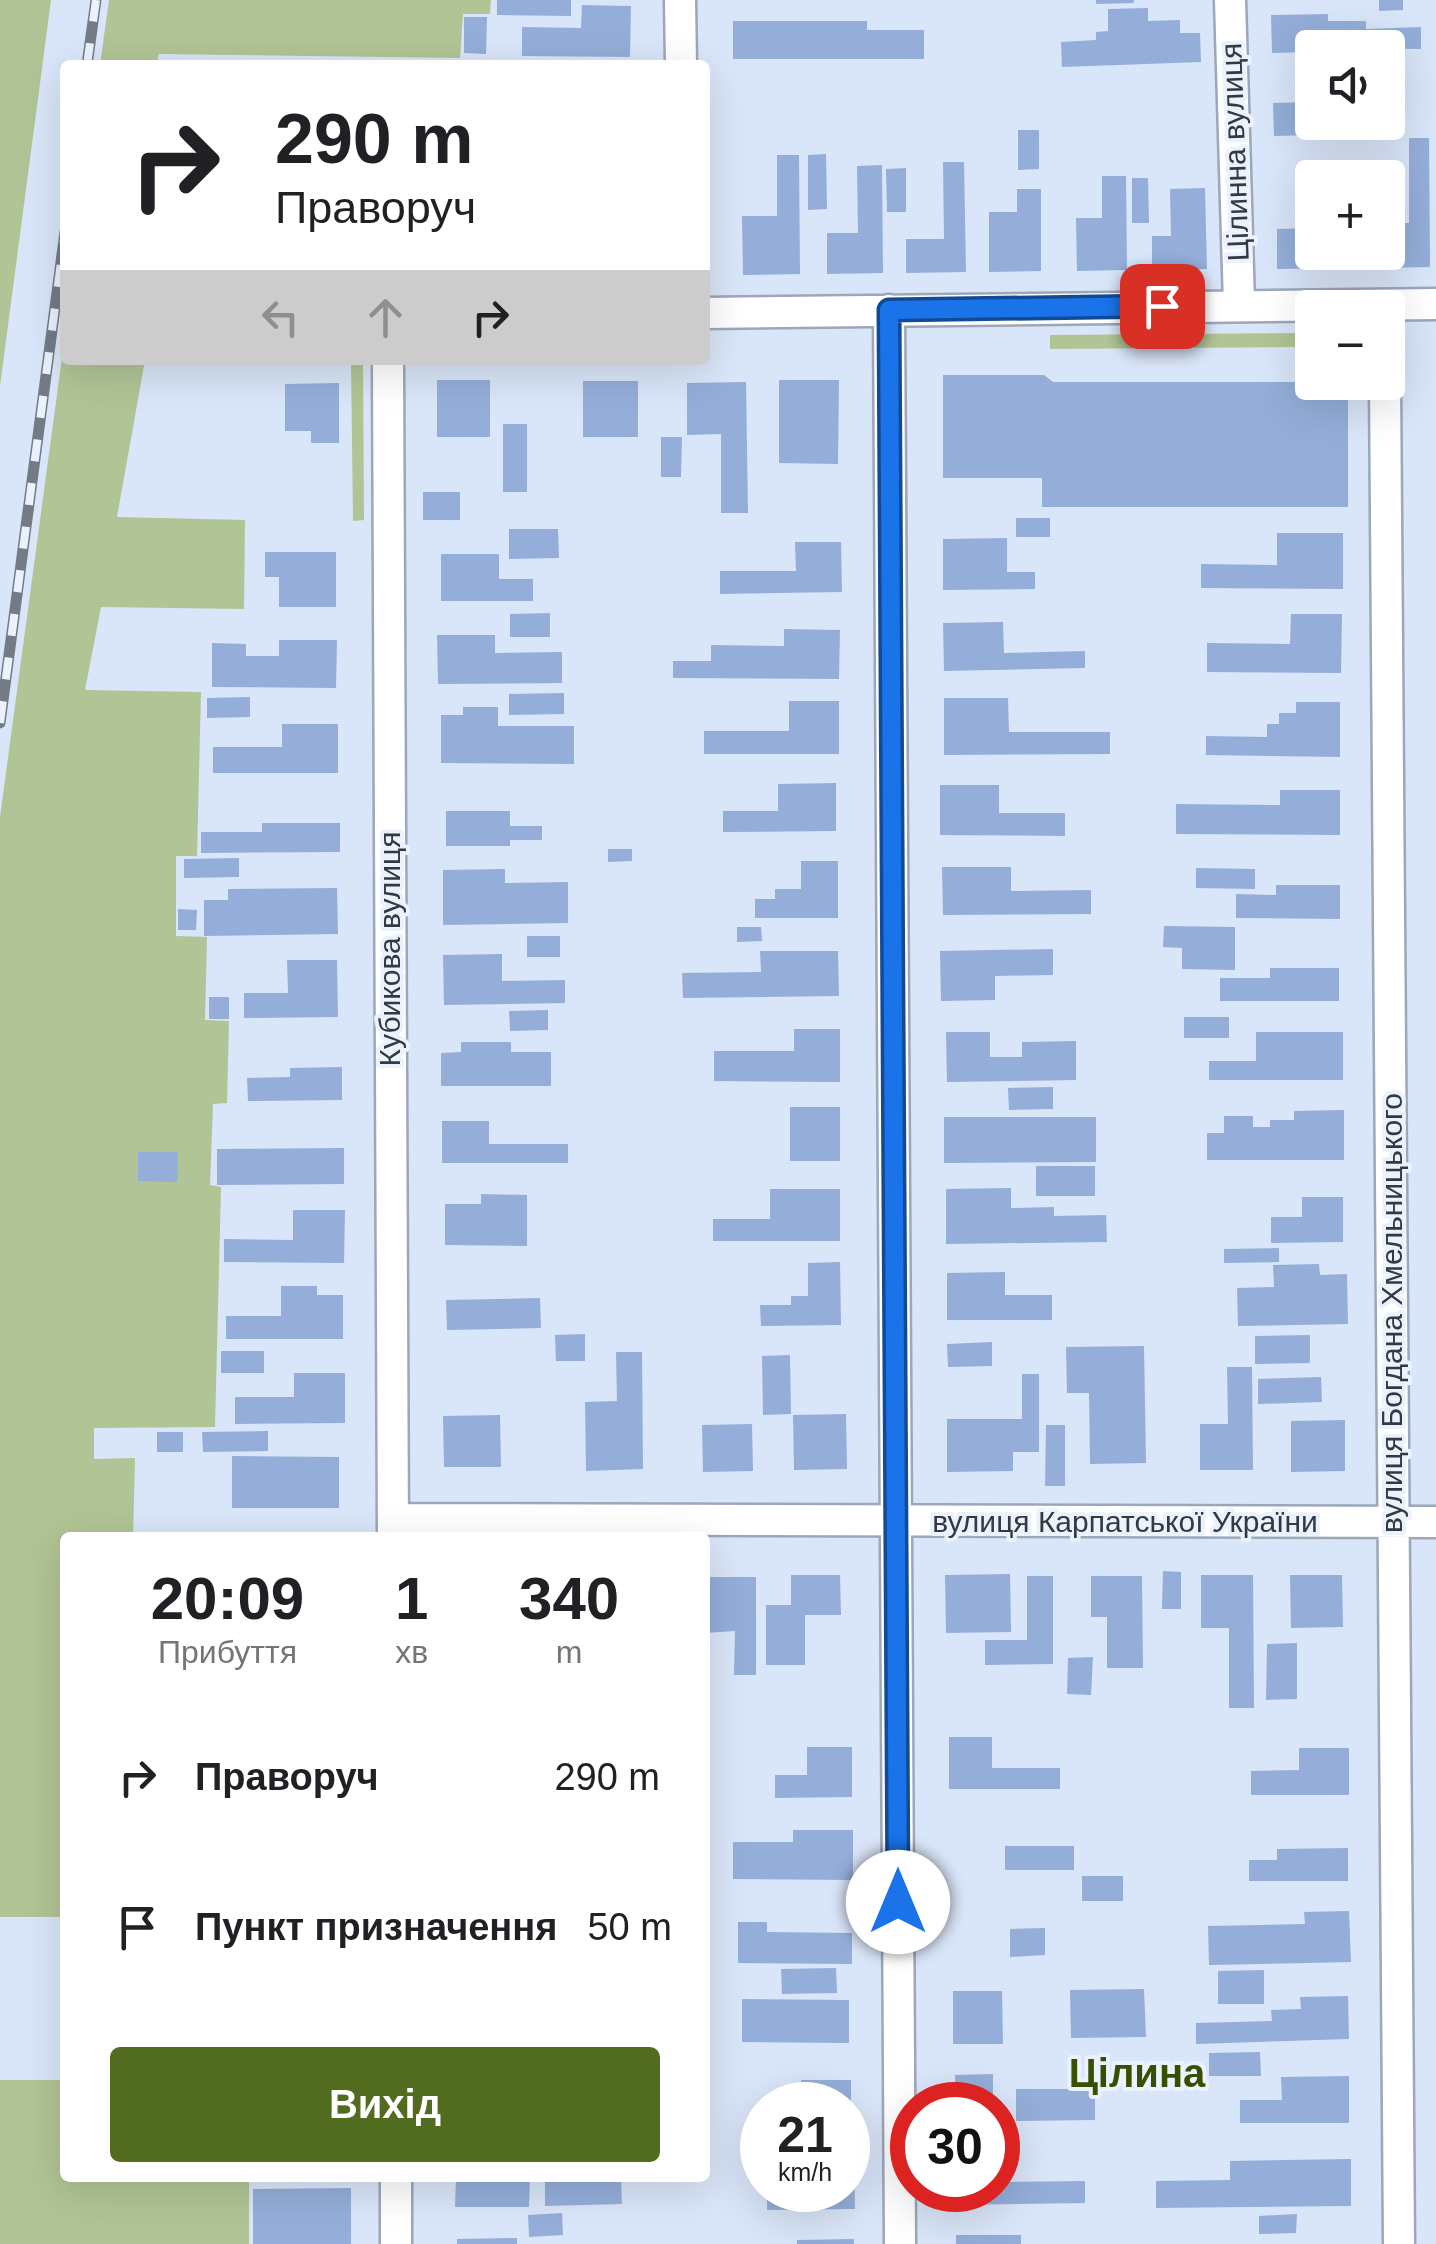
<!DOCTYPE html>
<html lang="uk">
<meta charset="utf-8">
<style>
:root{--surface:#fff;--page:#f2f2f2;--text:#202124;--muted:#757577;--accent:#526c1f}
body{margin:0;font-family:Helvetica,sans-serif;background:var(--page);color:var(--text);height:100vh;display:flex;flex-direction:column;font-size:38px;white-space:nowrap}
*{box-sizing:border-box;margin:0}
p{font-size:32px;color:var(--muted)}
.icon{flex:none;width:55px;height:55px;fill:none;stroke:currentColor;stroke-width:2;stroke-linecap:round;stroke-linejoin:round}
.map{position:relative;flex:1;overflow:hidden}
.side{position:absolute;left:60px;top:1532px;width:650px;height:650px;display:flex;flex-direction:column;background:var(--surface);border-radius:10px;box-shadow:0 10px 40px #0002}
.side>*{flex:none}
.guide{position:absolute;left:60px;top:60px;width:650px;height:305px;border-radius:10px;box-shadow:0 10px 40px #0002;background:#fff;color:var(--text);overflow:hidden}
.buttons{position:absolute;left:1295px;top:30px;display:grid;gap:20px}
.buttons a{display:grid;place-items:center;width:110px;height:110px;border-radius:10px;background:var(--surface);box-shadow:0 10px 40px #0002;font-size:50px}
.speed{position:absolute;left:740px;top:2082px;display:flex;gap:20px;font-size:50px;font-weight:700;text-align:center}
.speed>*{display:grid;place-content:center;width:130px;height:130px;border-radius:50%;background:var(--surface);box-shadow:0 10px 40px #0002;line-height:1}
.speed small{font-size:25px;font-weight:400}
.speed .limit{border:15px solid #d22;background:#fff;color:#111}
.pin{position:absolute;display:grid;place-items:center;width:85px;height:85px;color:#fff;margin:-42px;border-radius:20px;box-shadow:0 5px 15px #0006}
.me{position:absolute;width:110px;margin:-55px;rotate:0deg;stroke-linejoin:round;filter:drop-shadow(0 0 8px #0008)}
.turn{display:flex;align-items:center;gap:35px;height:210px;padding:0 50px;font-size:45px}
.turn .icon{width:130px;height:130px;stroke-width:2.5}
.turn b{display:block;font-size:70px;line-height:85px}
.lanes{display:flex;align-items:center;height:95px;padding:0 50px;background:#0003;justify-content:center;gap:50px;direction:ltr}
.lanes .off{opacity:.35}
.eta{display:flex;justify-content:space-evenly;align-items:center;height:170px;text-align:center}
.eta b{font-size:60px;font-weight:800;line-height:70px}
.cta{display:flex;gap:20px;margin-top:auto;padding:20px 50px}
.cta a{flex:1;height:115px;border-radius:10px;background:var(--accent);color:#fff;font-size:40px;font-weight:800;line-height:115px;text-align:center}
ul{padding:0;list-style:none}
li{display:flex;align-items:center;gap:30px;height:150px;padding:0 50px}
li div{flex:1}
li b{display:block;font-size:38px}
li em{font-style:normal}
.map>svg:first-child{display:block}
</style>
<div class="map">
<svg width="1436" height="2244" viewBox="0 0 1436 2244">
<rect width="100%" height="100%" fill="#d9e5f8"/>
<path fill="#b0c495" d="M0 0H51L0 386Z
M109 0H491L490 14H463L460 58 159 54 156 65H100Z
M1299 333V347L1050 349V335Z
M65 335V360H145L117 517 245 520 244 609 101 607 85 690 201 692 197 856H176V936L207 937 205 1020 229 1021 227 1103 213 1104 210 1185 221 1187 215 1427 94 1428V1459L135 1458 133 1537 65 1538V1917H0V817Z
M244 360H363L364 520 353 521 351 361Z
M0 2080H65V2178H249V2244H0Z"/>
<path fill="#94aed9" d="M497 0H571V16L497 15Z
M1096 0H1134V3L1096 4Z
M1379 0H1403V10L1379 11Z
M582 5 631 6 630 57 522 56V27L581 28Z
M1148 8V21L1180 20V33H1200L1201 62 1062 67 1061 42 1096 40V32L1108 31V9Z
M1328 14V21H1366V29L1421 27V49L1312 48V52L1272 53 1271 15Z
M464 17H487L486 54 464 53Z
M733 21H867V30H924V59H733Z
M1312 102 1317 135 1274 136 1273 103Z
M1018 130H1039V169L1018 170Z
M1409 138H1429L1430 267 1383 268 1388 223H1409Z
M826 154 827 209 808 210V155Z
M777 155H799L800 274 743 275 742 216H777Z
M943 162H964L966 272 906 273V239H944Z
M882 165 883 273 827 274V233H858L857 166Z
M906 168V212H887L886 169Z
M1102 176H1126L1127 270 1077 271 1076 218H1102Z
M1132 178H1148L1149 223H1132Z
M1205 188 1207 269 1152 270V236H1171L1170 189Z
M1017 189H1041V271L989 272V212H1017Z
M1312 228V252H1355V268L1277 269V229Z
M943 375H1044L1053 382H1335L1348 398V507H1042V478H943Z
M437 380H490V437H437Z
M779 380H839L838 464 779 463Z
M583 381H638V437H583Z
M746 382 748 513H721V434L687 435V383Z
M339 383V443H311V431H285V384Z
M503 424H527V492H503Z
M661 437H682L681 477H661Z
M423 492H460V520H423Z
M1016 518H1050V537H1016Z
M509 529H558L559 558 509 559Z
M1277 533H1343V589L1201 588V564L1277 565Z
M1007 538V572H1035V589L943 590V539Z
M795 542H841L842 592 720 594V571H796Z
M265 552H336V607H279V577H265Z
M441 554H499V579H533V601H441Z
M550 613V637H510V614Z
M1291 614H1342L1341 673 1207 672V643L1290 644Z
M1003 622 1004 653 1085 651V668L944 671 943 623Z
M784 629 840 630 839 679 673 678V661H711V645L784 646Z
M437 635H495V653L562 652V683L438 684Z
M279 640H337L336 688 212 687V643L246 644V656H279Z
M564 693V714L509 715V694Z
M250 697V717L207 718V698Z
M944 698H1008L1009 732H1110V754L944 755Z
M789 701H839V754H704V731H789Z
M1296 702H1340V757L1206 755V736L1267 737V724H1279V713H1296Z
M463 707H498V726H574V764L441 763V715H463Z
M282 724H338V773H213V747H282Z
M836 783V831L723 832V811H778V784Z
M940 785H999V813H1065V836L940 835Z
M1280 790H1340V835L1176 834V804L1280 805Z
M446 811H510V826H542V840H510V846H446Z
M262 823H340V852L201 853V832H262Z
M608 849H632V861L608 862Z
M239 858V877L184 878V859Z
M801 861H838V918H755V899H775V889H801Z
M942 867H1011V891L1091 890V914L943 915Z
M1196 868 1255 869V889L1196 888Z
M505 869V883L568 882V923L443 925V870Z
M1276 885H1340V919L1236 918V894L1276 895Z
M337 888 338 934 204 936V900H228V889Z
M178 909 197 910 196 930H178Z
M1164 926 1235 927V970L1182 969V948L1163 947Z
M737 927H761L762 941 737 942Z
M527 936H560V957H527Z
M1053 949V975L995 976V1000L941 1001 940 951Z
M760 951H838L839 996 683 998 682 973 761 972Z
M502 954V981L565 980V1003L444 1005 443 955Z
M287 960H337L338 1017 244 1018V993H288Z
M1270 968H1339V1001H1220V978H1270Z
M209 997H229V1019H209Z
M548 1010V1030L510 1031 509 1011Z
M1184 1017H1229V1038H1184Z
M794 1029H840V1082L714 1081V1051H794Z
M946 1032H990V1057H1022V1042L1076 1041V1080L947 1082Z
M1256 1032H1343V1080H1209V1061H1256Z
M461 1042H511V1052H551V1086H441V1053L461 1052Z
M342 1067V1100L248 1101 247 1078 290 1077V1068Z
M1053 1087V1109L1009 1110 1008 1088Z
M790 1107H840V1161H790Z
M1344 1110V1160H1207V1133H1224V1116H1253V1127H1270V1120H1294V1111Z
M944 1117H1096V1162L944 1163Z
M442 1121H489V1144H568V1163H442Z
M344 1148V1184L217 1185V1149Z
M138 1152H178L177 1182 138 1181Z
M1036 1166H1095V1196H1036Z
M1011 1188V1208L1054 1207V1216L1106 1215 1107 1242 946 1244V1189Z
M770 1189H840V1241H713V1219H770Z
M481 1194 527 1195V1246L445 1245V1204H481Z
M1302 1197H1343V1242L1271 1243V1217H1302Z
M293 1210H345L344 1263 224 1262V1239L293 1240Z
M1279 1248V1262L1224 1263V1249Z
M840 1262 841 1325 761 1326 760 1305H791V1296H808V1263Z
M1319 1264 1320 1275 1347 1274 1348 1324 1238 1326 1237 1288 1274 1287 1273 1265Z
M1005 1272V1295H1052V1320H947V1273Z
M281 1286H317V1295H343V1339H226V1316H281Z
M540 1298 541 1328 447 1330 446 1300Z
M585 1334V1361H556L555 1335Z
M1310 1335V1363L1255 1364V1336Z
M992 1342V1366L948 1367 947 1344Z
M1144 1346 1146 1463 1090 1464 1089 1393H1067L1066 1347Z
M221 1351H264V1373H221Z
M616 1352H642L643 1469 586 1471 585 1402 617 1401Z
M790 1355 791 1414 763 1415 762 1356Z
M1227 1367H1252L1253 1470H1200V1424H1228Z
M294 1373H345V1423L235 1424V1397H294Z
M1022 1374H1039V1452H1013V1471L947 1472V1419H1022Z
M1321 1377 1322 1402 1258 1404V1379Z
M846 1414 847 1469 794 1470 793 1415Z
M500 1415 501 1467H444L443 1416Z
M1345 1420V1471L1291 1472V1421Z
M752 1424 753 1471 703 1472 702 1425Z
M1046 1425H1065V1486H1045Z
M268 1431V1451L203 1452 202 1432Z
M157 1432H183V1452H157Z
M232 1456 339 1457V1508H232Z
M1163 1571 1181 1572V1609H1162Z
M1010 1574 1011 1632 946 1633 945 1575Z
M791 1575H840L841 1615H805V1665H766V1605H791Z
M1201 1575H1253L1254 1708H1229V1628H1201Z
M1290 1575H1342L1343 1627 1291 1628Z
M1027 1576H1053V1664L985 1665V1640H1027Z
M1091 1576H1142L1143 1668H1107V1617H1091Z
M705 1577H756V1675H734L735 1631 705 1633Z
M1297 1643V1699L1266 1700 1267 1644Z
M1093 1657 1091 1695 1067 1694 1068 1658Z
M949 1737H992V1768H1060V1789H949Z
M807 1747H852V1797L775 1798V1775H807Z
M1299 1748H1349V1795H1251V1771L1299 1770Z
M793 1830H853V1880L733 1879V1842H793Z
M1005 1846H1074V1870H1005Z
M1348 1848V1881H1249V1860H1277V1849Z
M1082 1876H1123V1901H1082Z
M1349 1911 1351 1962 1209 1965 1208 1926 1305 1924 1304 1912Z
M738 1922H767V1932L852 1933V1964L738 1963Z
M1045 1928V1955L1010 1957V1929Z
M836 1968 837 1993 782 1994 781 1969Z
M1264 1970V2004H1218V1971Z
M1144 1989 1146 2037 1071 2038 1070 1990Z
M953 1991H1002L1003 2044H953Z
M1348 1996 1349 2039 1196 2044V2023L1272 2021 1271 2010 1301 2009 1300 1997Z
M742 1999 849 2000V2043L742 2042Z
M1260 2052 1261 2076H1209V2053Z
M993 2074V2105H956L955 2075Z
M1349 2076V2123H1240V2100H1282L1281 2077Z
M801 2080H851V2126H848V2105H770V2097H801Z
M1016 2089H1095V2120L1016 2121Z
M998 2152H1004V2182L1085 2181V2203L955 2205 954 2190H998Z
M848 2159H854L855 2209 767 2210V2190H848Z
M1351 2159V2206L1156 2208V2181L1230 2180V2161Z
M456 2178H530L529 2207H455Z
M545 2178H621L622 2204 545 2206Z
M351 2188V2244H253V2189Z
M562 2213 563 2235 529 2237 528 2215Z
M1297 2214 1296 2233 1259 2234V2216Z
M956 2235H1021V2244H956Z
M517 2238V2244H457V2239Z
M854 2239V2244H797V2240Z"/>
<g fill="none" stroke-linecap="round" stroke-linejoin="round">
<g stroke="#9ca7ba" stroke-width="35">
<path id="street" d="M680 0 681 65
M1230 0 1239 305
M889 310 900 2244
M705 313 1436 304
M388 360 393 1538
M1385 382 1399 2244
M393 1519 1436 1522
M396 2178V2244"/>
</g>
<use href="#street" stroke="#fff" stroke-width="30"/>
<g stroke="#737b87" stroke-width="11">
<path id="rail" d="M87 65 96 0
M0 723 65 232"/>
</g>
<use href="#rail" stroke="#eaf2fe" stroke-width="8" stroke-dasharray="22" stroke-linecap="butt"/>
</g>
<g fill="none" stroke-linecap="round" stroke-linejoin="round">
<g stroke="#114b97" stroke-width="25">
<path id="route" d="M898 1902 889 310 1162 306"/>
</g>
<use href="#route" stroke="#1a73e8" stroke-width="18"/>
</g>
<g text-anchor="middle" stroke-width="8" stroke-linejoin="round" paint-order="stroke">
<g font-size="30" fill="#343941" stroke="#eaf2fe">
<text transform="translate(1235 152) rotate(-92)" y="10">Цілинна вулиця</text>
<text transform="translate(390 949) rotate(-90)" y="10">Кубикова вулиця</text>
<text transform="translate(1392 1313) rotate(-90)" y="10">вулиця Богдана Хмельницького</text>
<text x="1125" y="1532">вулиця Карпатської України</text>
</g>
<g font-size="40" font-weight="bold" fill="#384e00" stroke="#eaf2fe">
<text x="1137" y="2087">Цілина</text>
</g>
</g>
</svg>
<div class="buttons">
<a><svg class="icon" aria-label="sound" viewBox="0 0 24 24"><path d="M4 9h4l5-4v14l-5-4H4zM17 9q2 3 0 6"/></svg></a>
<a>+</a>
<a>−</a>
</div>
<div class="speed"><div>21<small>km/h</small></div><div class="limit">30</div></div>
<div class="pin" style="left:1162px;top:306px;background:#d93025"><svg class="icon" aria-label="arrive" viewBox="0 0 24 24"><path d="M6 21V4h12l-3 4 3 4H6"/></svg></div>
<svg class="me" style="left:898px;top:1902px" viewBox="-20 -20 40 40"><circle r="19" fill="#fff"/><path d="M0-13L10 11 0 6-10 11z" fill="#1a73e8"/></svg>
<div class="guide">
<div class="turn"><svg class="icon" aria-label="right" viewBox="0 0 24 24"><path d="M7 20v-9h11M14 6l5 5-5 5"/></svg><div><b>290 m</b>Праворуч</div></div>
<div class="lanes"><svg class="icon off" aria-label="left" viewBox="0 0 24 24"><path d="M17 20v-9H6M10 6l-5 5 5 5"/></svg><svg class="icon off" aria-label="ahead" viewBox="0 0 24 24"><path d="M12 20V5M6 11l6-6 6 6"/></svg><svg class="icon" aria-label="right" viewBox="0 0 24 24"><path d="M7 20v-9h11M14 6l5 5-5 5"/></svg></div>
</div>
<section class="side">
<div class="eta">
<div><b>20:09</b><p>Прибуття</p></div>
<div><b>1</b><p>хв</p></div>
<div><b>340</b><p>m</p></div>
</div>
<ul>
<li><svg class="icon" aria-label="right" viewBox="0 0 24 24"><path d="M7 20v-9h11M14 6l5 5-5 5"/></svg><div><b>Праворуч</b></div><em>290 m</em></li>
<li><svg class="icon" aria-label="arrive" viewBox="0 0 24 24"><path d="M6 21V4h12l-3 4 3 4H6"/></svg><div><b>Пункт призначення</b></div><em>50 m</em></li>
</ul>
<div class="cta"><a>Вихід</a></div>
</section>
</div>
